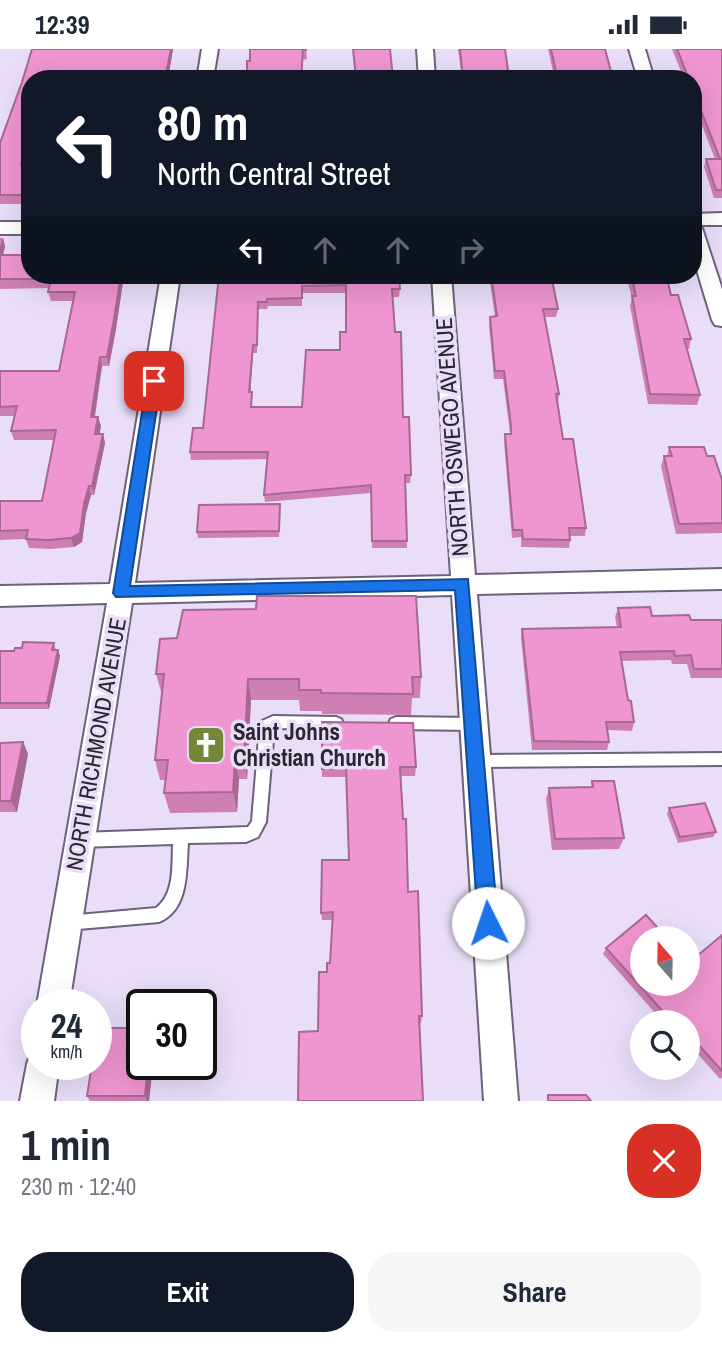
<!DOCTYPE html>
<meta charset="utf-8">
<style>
:root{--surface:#fff;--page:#f6f6f7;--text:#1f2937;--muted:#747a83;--accent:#111827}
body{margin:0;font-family:"Archivo Narrow",sans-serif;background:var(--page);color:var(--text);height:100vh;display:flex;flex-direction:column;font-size:26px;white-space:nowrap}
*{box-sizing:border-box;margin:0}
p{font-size:23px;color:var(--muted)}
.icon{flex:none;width:38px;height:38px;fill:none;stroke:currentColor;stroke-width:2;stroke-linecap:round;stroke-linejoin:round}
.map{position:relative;height:1052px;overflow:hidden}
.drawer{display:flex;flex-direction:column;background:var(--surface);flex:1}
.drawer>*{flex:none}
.top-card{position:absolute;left:21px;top:21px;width:681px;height:214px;border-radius:28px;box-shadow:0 7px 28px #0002;background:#111827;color:#fff;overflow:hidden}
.needle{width:46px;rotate:340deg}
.buttons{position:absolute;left:630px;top:877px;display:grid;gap:14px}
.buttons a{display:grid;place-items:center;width:70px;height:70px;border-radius:50%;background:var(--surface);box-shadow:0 7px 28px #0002;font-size:35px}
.speed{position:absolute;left:21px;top:940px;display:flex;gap:14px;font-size:35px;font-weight:700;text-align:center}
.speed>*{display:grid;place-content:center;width:91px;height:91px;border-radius:50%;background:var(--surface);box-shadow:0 7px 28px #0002;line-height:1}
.speed small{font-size:18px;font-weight:400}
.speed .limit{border:4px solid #111;border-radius:10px;background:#fff;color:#111}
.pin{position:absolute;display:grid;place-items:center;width:60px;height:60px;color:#fff;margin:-30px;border-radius:14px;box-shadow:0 4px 10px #0006}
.me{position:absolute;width:77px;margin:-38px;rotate:356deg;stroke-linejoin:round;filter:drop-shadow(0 0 5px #0008)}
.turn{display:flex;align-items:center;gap:24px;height:147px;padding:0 21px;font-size:32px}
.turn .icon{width:91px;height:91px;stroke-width:2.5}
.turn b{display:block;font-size:49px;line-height:60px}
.lanes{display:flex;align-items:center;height:66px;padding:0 21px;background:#0003;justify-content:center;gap:35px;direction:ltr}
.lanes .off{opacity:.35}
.round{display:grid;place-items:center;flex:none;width:74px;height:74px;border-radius:28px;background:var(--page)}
.head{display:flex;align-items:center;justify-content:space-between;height:119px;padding:0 21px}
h1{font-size:42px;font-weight:800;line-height:52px}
.button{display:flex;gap:14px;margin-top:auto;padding:14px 21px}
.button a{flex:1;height:80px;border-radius:28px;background:var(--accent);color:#fff;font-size:28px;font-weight:800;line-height:80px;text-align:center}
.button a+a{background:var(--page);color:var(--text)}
.status{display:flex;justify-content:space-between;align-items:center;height:49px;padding:0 35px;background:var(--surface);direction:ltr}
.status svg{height:19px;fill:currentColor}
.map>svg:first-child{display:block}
</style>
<div class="status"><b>12:39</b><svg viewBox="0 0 49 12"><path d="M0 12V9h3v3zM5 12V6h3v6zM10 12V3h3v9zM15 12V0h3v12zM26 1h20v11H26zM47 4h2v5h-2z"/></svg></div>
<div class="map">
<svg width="722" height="1052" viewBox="0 0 722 1052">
<rect width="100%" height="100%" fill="#e9ddf8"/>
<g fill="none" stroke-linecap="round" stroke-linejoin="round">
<g stroke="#6d627a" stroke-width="4">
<path id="service" d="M273 667 336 668 341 670 343 674 341 678 336 680 274 679 266 773 258 788 246 793 188 794C186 821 189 861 159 873L67 881 62 879 59 874 62 869 67 867 156 859C175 845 172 816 173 795L80 798 75 796 73 791 75 786 80 784 248 778 252 772 260 676 262 672Z
M396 668 473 669 478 671 480 675 478 679 473 681 396 680 391 678 389 674 391 670Z
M722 704V716L476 718 471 716 469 712 471 708 476 706Z"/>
</g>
<g stroke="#6d627a" stroke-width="4">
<path id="minor" d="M202 0H218L213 30H197Z
M417 0H433L435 30H419Z
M629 0H645L654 30H638Z
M722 164V176H701L722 240V277L715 276 712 271 693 208V165Z
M0 173H30V185H0Z
M161 226H180L135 534 451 527 432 226H451L475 526 722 520V540L477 545 518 1052H484L452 546 132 554 69 956H37L107 554 0 557V537L110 535Z
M37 1001V1015H59L54 1052H20L27 1015 31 1003Z"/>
</g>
<use href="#service" fill="#fff" fill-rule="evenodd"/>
<use href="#minor" fill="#fff" fill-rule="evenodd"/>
</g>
<path fill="#ce80b4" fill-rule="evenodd" d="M32 0H173L168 30H30V102L26 115 25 155H0V94L22 33Z
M306 0 307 10 303 11 302 30H247Z
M458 0H505L509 28 554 27 548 0H605L613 30H462Z
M672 0H722V149H714L704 118 706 110H715L693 53V30H684Z
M0 189H3L5 198 3 206 30 226H124L116 280 109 317H102L95 368 101 377 99 385H103L105 394 94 446H91L86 464 82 493 74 498 51 500 29 499 26 490 0 491V452H42L54 391H14L11 382 14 367H0V322H59L74 252H51L48 243 49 239 0 240Z
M219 226 400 240 399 248H392L403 368 411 426 410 434H405L407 499H372L371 444 265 453 264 446 267 410 191 411 190 403 203 379ZM302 244H346V283L340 301 302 358H252V343H250L253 304H257L258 260H267L268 257H302Z
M489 226H551L558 260 556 268H544L559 345 558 353 563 390 586 479 585 487H570V491L569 499 521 498V488L512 489 504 393 505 385H510V384L503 330H494L489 276 490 268H495Z
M626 226H666L671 246 691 290 689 300H687L700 346 697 356 648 355 630 257 632 249Z
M669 398 707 407 722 431V484L676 485 661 417 664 407H667Z
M280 455 279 488 198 489 197 483Z
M618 559 652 567 691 571H722V629H691L687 615H672L671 611 621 612 628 651 634 673 632 682 607 681 609 693 607 701H532L521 589 522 580 617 578 615 568Z
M54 594 56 601H58L60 607 49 660H0V602H14L22 599Z
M156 625 421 628 420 649H412L411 666 322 665V662H300L299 651H251L247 730H239L237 763 170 764 164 744 166 731H160L155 711 162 646Z
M23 693 28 705 17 763H0V694Z
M416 718 415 727H401L408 843 422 967 421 974 318 982 327 923 330 914 333 871H322L321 864 349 811 346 728H322V720Z
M592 732 624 789 619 800 552 801 546 750 549 739 591 738Z
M669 759 716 783 713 788 678 794 667 765Z
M722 886V1028L720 1030 688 994V973H669L666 970 663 973 603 905 606 899 690 913Z
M142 1015H153L149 1052H90L87 1047Z"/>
<path fill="#a76892" d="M171 0H173L168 30H165Z
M30 86V102L23 124 21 115Z
M30 117V134L25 155 22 146Z
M3 189 5 198 0 216V198Z
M121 226H124L116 280 109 317 107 308Z
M253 296V304L250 350 249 343Z
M100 308 102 317 93 377 91 368Z
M98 368 101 377 98 394 95 385Z
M103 385 105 394 94 446 92 437Z
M89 437 91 446 86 464 82 493 74 498 71 489 84 455Z
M58 601 60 607 49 660 47 654Z
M248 630 251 651 247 730 244 710Z
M23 693 28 705 17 763 11 752Z
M235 710 239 730 237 763 233 743Z
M148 1015H153L149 1052H147L145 1047Z"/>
<path fill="#ef95d1" stroke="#a76892" stroke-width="2" fill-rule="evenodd" d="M32 0H171L165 30H30V86L21 115H30V117L22 146H0V94L22 33Z
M250 0H306V1H303L301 30H247V12H250Z
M353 0H390L393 30H346V29H356Z
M460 0H505L509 28 557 27 551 0H605L613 30H463Z
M677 0H722V141H716L706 110H720L693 41V30H689Z
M0 206H30V226H121L114 270 107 308H100L91 368H98L95 385H103L92 437H89L84 455 80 484 71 489 48 491 26 490 28 481 0 482V452H42L56 381 11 382 17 357 0 358V322H59L75 243H48L51 230H0Z
M219 226H399L400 240H392L395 283H401L403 368H409L411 426H405L407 492H372L371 436 264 446 268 403H190L193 379H203ZM346 236V283H340V301H306L302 358H251L252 343H249L253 296H257L258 253H267V250L302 249V237Z
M491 226H551L558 260H543L559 345H556L563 390H573L586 479H569L570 491 523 490 522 481H513L505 385H511V376L504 322H495L490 268 497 267Z
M631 226H666L671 246H678L691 290H684L700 346 650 345 632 247H636Z
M669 398H704L707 407H714L722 431V474L679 475 664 407H672Z
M280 455 279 482 197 483 199 456Z
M257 547H416L421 628H412L413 645 321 644V641H299V630H248L244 710H235L233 743 164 744 168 711H155L164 625H156L160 590 177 589 183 561 256 560Z
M650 558 652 567 689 566 691 571H722V620H694L691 606 675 607 674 602 620 603 628 651 631 652 634 673H606L609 693 534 692 522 580 621 578 618 559Z
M23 593 54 594 52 601H58L47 654H0V602H14L15 599H22Z
M322 673 413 674 416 718H400L403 770H406L408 843 418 842 422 967H419L423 1052H298L299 983 318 982 319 923H327V914H330L333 863 321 864 322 811H349L346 719 322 720Z
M23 693 11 752H0V694Z
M592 732H614L624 789 555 790 549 739 593 738Z
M705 754 716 783 680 788 669 759Z
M646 866 667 889H642V934H688V911L690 913 722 886V1022L688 984V973H677L670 965 667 967 606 899Z
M97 979H142V1015H148L145 1047H87L92 1015H96Z
M548 1046H586L591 1052H548Z"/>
<path fill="#1a73e8" stroke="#114b97" stroke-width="2" d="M154 327 161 332 130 537 468 530 498 874 495 880 488 883 481 880 478 874 455 541 116 548 113 544 147 332Z"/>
<defs>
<g id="church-square" transform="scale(2.0125)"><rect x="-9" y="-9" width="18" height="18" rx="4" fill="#758636" stroke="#e9ddf8"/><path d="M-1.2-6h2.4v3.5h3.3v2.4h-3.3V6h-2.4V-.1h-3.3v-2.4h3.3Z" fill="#fff"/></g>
</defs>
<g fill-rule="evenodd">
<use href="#church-square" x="206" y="696"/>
</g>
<g text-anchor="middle" stroke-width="7" stroke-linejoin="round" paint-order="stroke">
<g font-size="23" fill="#2a252f" stroke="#e9ddf8">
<text transform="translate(452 388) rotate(-94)" y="8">NORTH OSWEGO AVENUE</text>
<text transform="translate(96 695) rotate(-80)" y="8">NORTH RICHMOND AVENUE</text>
</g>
<g font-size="23" font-weight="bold" fill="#2a252f" stroke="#e9ddf8" text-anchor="start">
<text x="233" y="691">Saint Johns<tspan x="233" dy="26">Christian Church</tspan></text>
</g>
</g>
</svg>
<div class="buttons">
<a><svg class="needle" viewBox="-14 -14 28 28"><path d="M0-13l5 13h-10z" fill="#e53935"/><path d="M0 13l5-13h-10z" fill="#747a83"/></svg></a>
<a><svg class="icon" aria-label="search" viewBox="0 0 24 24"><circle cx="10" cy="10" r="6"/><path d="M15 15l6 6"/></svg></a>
</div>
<div class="speed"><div>24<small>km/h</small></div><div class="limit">30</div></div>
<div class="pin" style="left:154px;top:332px;background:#d93025"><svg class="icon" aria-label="arrive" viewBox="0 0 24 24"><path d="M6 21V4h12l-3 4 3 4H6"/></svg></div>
<svg class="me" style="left:488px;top:874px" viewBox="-20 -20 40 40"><circle r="19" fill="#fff"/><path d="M0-13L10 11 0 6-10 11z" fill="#1a73e8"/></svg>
<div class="top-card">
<div class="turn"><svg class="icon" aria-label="left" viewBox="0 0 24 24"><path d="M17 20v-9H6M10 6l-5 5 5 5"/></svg><div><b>80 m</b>North Central Street</div></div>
<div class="lanes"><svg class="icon" aria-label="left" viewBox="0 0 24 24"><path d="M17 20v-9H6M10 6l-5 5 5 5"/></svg><svg class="icon off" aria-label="ahead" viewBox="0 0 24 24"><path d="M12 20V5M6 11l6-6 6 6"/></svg><svg class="icon off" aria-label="ahead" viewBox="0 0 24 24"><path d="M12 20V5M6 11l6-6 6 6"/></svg><svg class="icon off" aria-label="right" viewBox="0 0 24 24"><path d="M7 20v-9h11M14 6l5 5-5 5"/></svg></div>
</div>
</div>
<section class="drawer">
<div class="head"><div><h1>1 min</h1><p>230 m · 12:40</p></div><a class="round" style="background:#d93025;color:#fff"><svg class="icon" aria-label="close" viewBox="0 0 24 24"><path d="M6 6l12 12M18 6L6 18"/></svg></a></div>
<div class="button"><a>Exit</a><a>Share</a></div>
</section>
